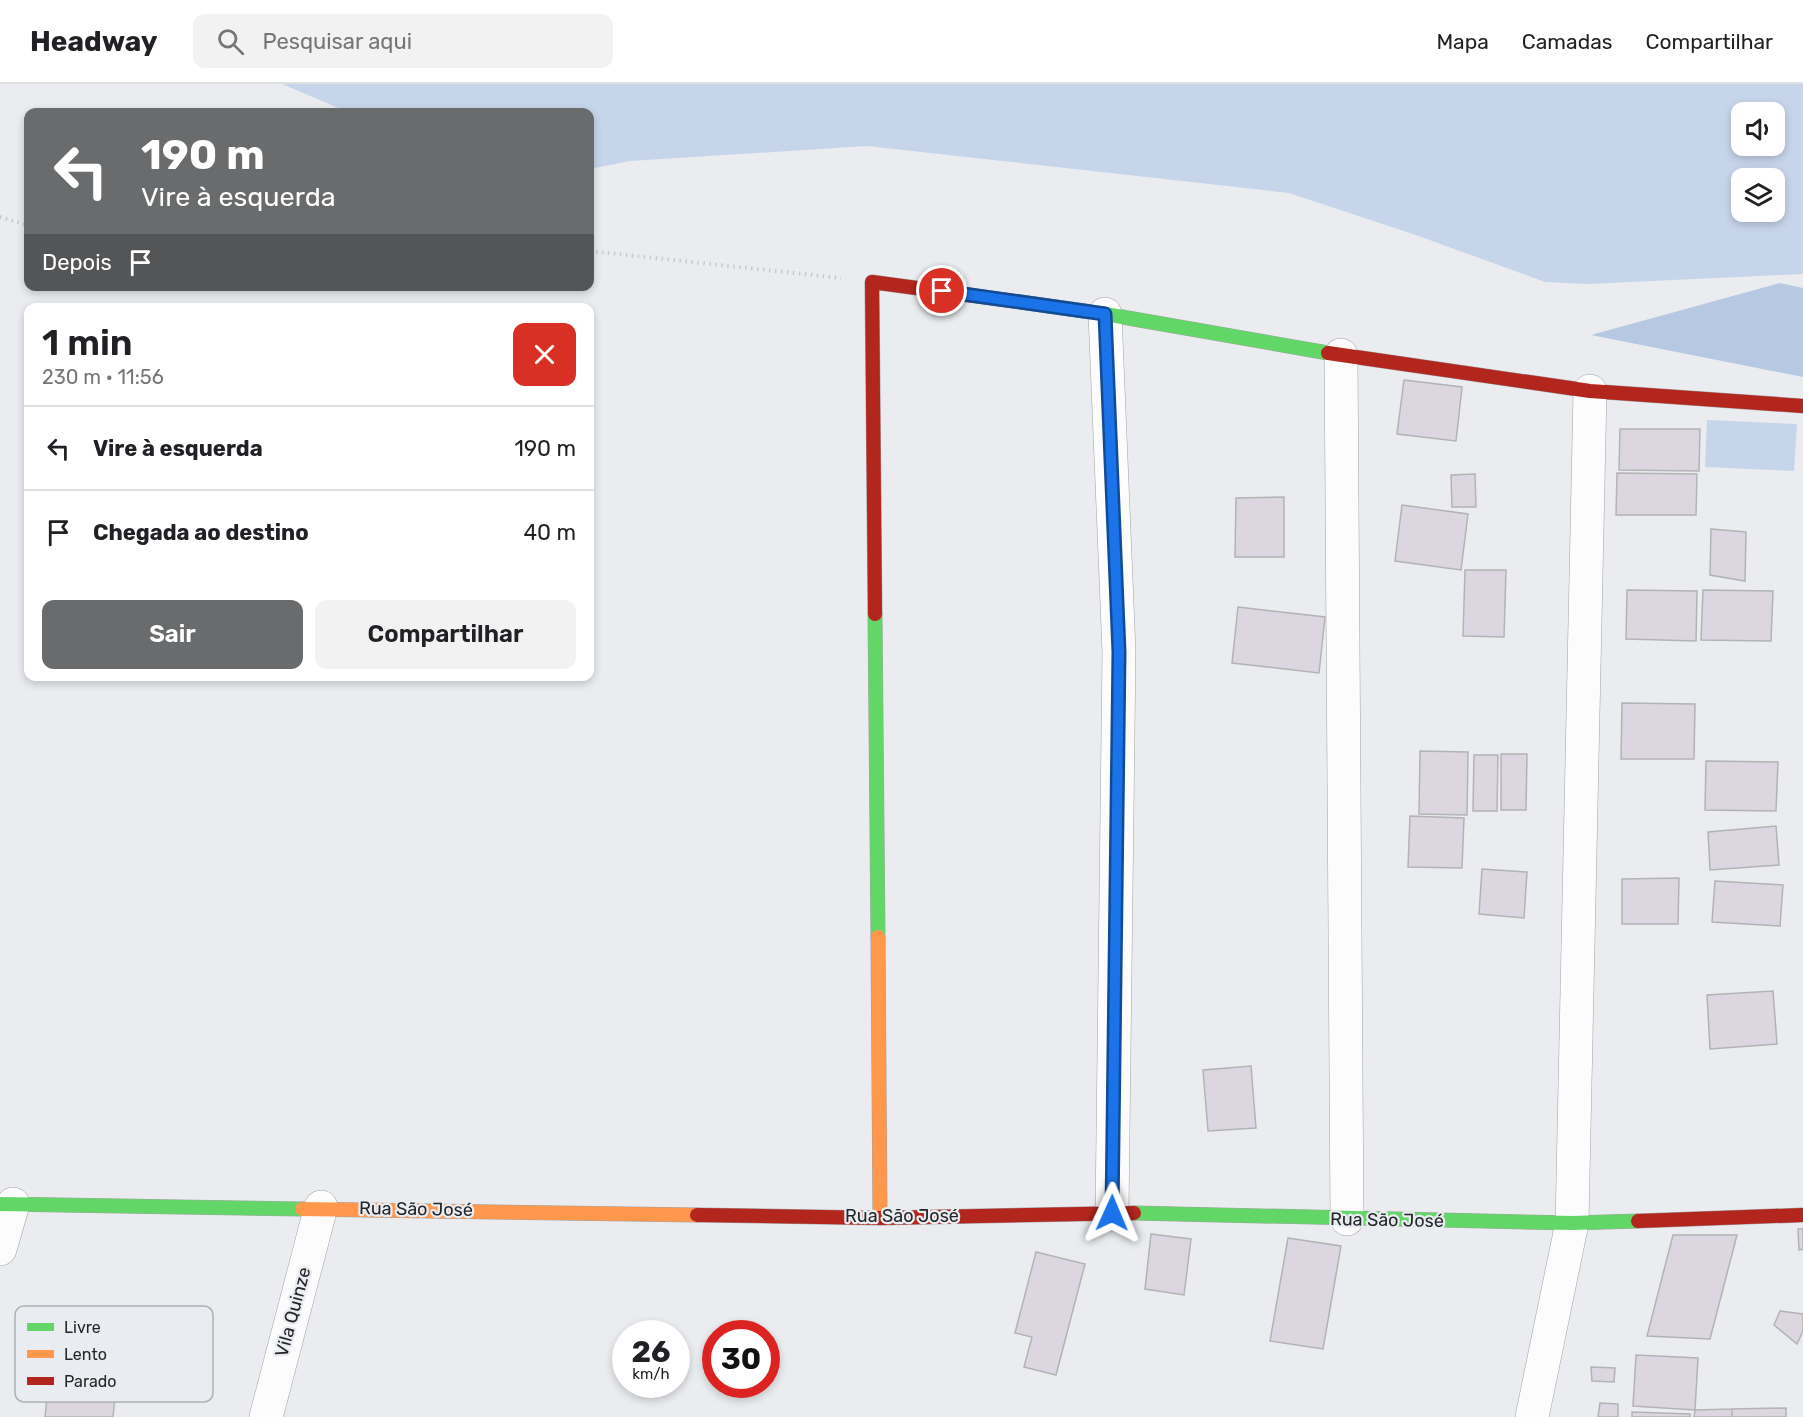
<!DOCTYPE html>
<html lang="pt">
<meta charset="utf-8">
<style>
:root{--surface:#fff;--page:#f2f2f2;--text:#202124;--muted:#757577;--line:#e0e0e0;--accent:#696b6c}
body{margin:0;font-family:Rubik,sans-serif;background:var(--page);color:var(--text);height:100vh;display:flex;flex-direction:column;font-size:22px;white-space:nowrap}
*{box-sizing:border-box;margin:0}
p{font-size:20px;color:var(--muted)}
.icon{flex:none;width:33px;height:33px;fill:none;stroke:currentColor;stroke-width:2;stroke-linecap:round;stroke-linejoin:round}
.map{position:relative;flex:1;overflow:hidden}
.panel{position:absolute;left:24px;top:219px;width:570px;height:378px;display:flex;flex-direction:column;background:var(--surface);border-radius:12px;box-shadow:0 3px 9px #0003}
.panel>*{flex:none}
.guide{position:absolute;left:24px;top:24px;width:570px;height:183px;border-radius:12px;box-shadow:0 3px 9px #0003;background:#696b6c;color:#fff;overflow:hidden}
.buttons{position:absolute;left:1731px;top:18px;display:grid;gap:12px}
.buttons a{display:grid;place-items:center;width:54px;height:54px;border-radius:12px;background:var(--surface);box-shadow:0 3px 9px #0003;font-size:30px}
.speed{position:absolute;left:612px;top:1236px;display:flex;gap:12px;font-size:30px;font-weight:700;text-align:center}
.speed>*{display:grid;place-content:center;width:78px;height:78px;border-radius:50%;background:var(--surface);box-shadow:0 3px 9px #0003;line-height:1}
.speed small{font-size:15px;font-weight:400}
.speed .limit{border:9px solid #d22;background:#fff;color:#111}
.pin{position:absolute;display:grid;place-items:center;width:51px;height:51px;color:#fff;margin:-26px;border:3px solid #fff;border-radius:50%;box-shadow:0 2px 6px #0007}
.me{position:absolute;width:66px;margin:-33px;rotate:1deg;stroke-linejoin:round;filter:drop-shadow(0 0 4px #0008)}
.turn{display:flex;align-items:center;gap:21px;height:126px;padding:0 18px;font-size:27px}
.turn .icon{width:78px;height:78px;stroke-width:2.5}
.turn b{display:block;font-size:42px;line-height:51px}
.then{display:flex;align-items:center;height:57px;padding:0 18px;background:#0003;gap:12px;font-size:22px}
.round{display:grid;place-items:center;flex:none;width:63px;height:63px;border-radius:12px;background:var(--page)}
.overview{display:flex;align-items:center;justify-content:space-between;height:102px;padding:0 18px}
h1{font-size:36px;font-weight:600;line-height:45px}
.primary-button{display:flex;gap:12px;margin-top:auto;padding:12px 18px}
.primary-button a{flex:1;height:69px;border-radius:12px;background:var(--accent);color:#fff;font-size:24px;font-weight:600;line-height:69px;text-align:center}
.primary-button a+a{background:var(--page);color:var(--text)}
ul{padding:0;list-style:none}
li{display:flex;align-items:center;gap:18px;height:84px;padding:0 18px;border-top:2px solid var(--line)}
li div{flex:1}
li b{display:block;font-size:22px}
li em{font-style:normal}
header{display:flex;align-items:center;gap:36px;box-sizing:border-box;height:84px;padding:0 30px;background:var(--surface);border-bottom:2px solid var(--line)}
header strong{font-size:28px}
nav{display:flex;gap:33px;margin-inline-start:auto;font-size:21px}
.search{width:420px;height:54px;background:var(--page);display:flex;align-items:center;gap:15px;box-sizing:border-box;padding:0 21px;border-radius:12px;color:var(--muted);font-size:22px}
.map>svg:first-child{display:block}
</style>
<header>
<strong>Headway</strong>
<div class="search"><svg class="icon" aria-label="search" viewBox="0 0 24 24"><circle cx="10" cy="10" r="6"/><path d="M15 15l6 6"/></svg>Pesquisar aqui</div>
<nav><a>Mapa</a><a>Camadas</a><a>Compartilhar</a></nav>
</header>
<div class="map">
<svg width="1803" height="1333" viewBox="0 0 1803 1333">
<rect width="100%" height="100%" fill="#eaecef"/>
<path fill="#c7d5eb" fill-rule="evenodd" d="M282 0H1803V190L1588 200 1545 198 1413 150 1289 109 867 62 630 77 590 85V28H348ZM1742 28H1774V62H1742ZM1742 94H1774V128H1742Z
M1707 336 1797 340 1794 387 1705 383Z"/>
<path fill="#b7c8e2" d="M1780 199 1803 204V293L1591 251Z"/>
<path fill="#dcd6e1" stroke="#b2b3b5" stroke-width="1.5" d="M1404 296 1462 303 1456 357 1397 350Z
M1620 345H1700L1699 387 1619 386Z
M1617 389 1697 390 1696 431H1616Z
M1475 390 1476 423H1452L1451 391Z
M1284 413V473H1235L1236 414Z
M1402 421 1468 430 1461 486 1395 477Z
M1711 445 1746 448 1745 497 1710 491Z
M1465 486H1506L1504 553 1463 552Z
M1627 506 1697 507 1696 557 1626 555Z
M1703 506 1773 507 1771 557 1701 556Z
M1238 523 1325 533 1319 589 1232 579Z
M1622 619 1695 620 1694 675H1621Z
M1420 667 1468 668 1467 731 1419 730Z
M1501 670H1527L1526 726H1501Z
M1474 671H1498L1497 727H1473Z
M1706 677 1778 678 1776 727 1705 726Z
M1410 732 1464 734 1462 784 1408 783Z
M1776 742 1779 781 1710 786 1708 748Z
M1482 785 1527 788 1524 834 1479 830Z
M1679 794 1678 840H1622V795Z
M1715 797 1783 801 1780 842 1712 838Z
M1773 907 1777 960 1710 965 1707 911Z
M1251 982 1256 1044 1208 1047 1203 986Z
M1798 1145H1803V1165L1799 1166Z
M1151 1150 1191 1155 1184 1211 1145 1205Z
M1673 1151H1737L1710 1255 1647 1252Z
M1288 1154 1341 1162 1323 1265 1270 1257Z
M1036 1168 1085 1180 1056 1291 1024 1283 1032 1253 1015 1249Z
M1780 1227 1803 1230V1247L1797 1260 1774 1241Z
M1636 1271 1698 1274 1695 1326 1633 1322Z
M51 1276 118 1283 113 1333H45Z
M1591 1283 1615 1284 1614 1298 1592 1297Z
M1600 1319 1618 1320V1333H1598Z
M1786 1324V1333H1732V1325Z
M1732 1325V1333H1694L1695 1326Z
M1632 1328 1690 1330V1333H1632Z"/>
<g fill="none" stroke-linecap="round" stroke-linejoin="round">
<g stroke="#a1a2a4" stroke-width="34">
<path id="street" d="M1105 230 1119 568 1112 1129
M1341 271 1347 1135
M0 1165 13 1120
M266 1333 321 1123
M1532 1333 1572 1139 1590 307"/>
</g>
<g stroke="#a1a2a4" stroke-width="15">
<path id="fast" d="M1013 217 1105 230 1328 269
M875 530 878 853
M0 1120 302 1125
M1134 1129 1572 1139 1638 1137"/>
</g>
<g stroke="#a1a2a4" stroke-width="15">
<path id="slow" d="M878 853 880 1134
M302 1125 697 1131"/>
</g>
<g stroke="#a1a2a4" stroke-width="15">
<path id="jam" d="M1328 269 1590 307 1803 322
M875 530 872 198 1013 217
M697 1131 880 1134 1134 1129
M1638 1137 1803 1131"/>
</g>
<path stroke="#cacacb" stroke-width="4" stroke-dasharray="1.5 4.5" stroke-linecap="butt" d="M0 133 28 141
M590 167 841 194"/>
<use href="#street" stroke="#fcfcfd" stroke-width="33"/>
<use href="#fast" stroke="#63d668" stroke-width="14"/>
<use href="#slow" stroke="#ff974d" stroke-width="14"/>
<use href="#jam" stroke="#b3261e" stroke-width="14"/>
</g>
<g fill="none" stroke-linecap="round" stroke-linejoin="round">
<g stroke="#114b97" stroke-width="15">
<path id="route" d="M942 207 1105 230 1119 568 1112 1129"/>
</g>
<use href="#route" stroke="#1a73e8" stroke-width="10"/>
</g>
<g text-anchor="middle" stroke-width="4.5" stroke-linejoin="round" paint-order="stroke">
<g font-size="18" fill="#242526" stroke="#e9ecf0">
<text transform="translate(416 1125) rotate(1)" y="6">Rua São José</text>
<text x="902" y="1138">Rua São José</text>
<text transform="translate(1387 1136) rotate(1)" y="6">Rua São José</text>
<text transform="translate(293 1228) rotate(-75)" y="6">Vila Quinze</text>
</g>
</g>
<rect x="15" y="1222" width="198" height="96" rx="9" fill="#e9ecf0" stroke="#aeb0b3" stroke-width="1.5"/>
<rect x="27" y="1239" width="27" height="8" fill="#63d668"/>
<rect x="27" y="1266" width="27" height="8" fill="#ff974d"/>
<rect x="27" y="1293" width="27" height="8" fill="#b3261e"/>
<g font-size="16" fill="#242526">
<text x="64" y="1249">Livre</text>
<text x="64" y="1276">Lento</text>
<text x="64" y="1303">Parado</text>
</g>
</svg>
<div class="buttons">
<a><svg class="icon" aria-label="sound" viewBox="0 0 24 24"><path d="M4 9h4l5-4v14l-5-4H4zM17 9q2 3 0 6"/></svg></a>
<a><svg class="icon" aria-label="layers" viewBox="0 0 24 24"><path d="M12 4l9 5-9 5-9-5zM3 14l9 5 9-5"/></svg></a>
</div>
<div class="speed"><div>26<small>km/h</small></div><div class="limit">30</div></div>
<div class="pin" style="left:942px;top:207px;background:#d93025"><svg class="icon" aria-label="arrive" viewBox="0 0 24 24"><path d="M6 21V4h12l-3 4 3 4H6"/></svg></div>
<svg class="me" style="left:1112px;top:1129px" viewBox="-20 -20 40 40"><path d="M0-17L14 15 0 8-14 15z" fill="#1a73e8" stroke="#fff" stroke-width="4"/></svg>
<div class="guide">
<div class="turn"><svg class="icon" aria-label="left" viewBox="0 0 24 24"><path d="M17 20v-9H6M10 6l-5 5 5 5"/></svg><div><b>190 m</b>Vire à esquerda</div></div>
<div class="then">Depois<svg class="icon" aria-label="arrive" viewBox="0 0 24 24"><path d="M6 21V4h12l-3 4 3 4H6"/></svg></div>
</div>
<section class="panel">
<div class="overview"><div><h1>1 min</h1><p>230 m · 11:56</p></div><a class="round" style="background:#d93025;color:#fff"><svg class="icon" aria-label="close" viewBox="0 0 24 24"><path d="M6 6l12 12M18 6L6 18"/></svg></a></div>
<ul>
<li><svg class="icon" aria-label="left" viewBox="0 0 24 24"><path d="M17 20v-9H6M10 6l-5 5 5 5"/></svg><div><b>Vire à esquerda</b></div><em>190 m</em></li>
<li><svg class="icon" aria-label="arrive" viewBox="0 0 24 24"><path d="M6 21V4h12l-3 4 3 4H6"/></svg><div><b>Chegada ao destino</b></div><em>40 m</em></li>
</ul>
<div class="primary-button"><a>Sair</a><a>Compartilhar</a></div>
</section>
</div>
